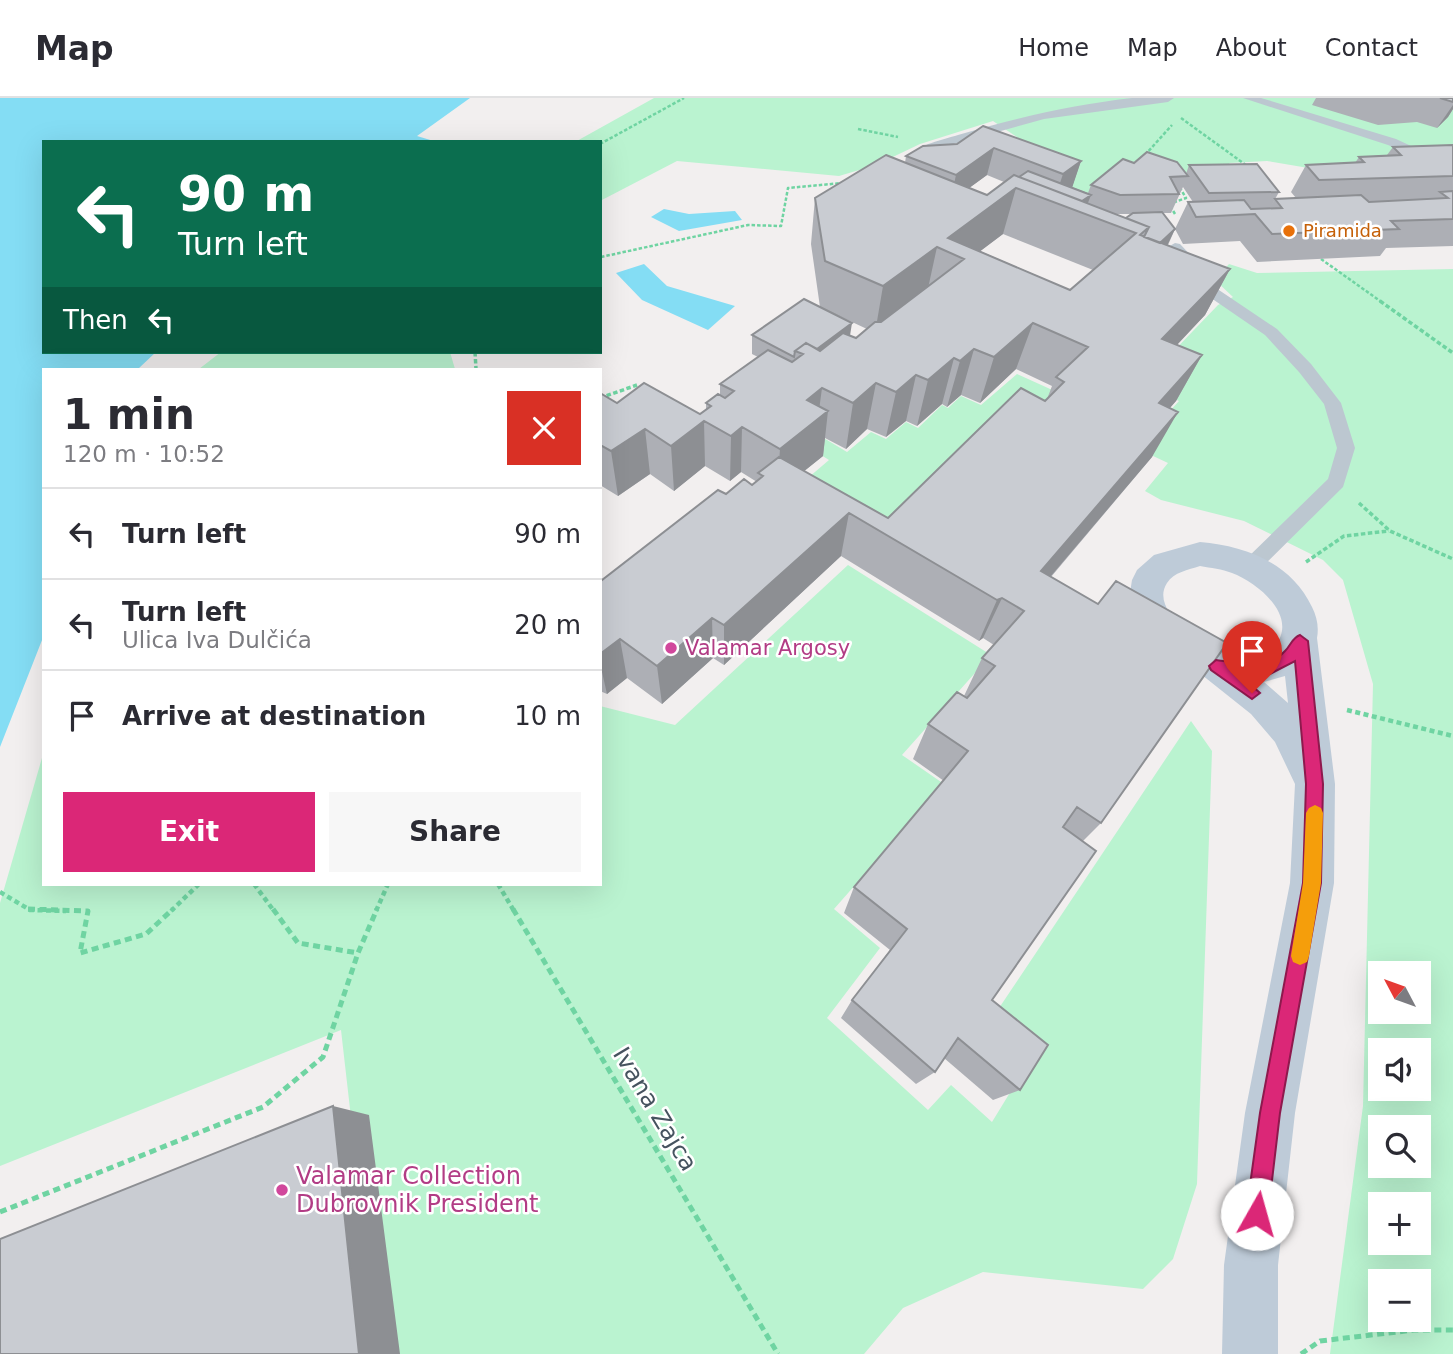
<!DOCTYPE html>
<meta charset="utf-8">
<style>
:root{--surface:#fff;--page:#f7f7f7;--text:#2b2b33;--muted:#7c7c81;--line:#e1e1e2;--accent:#db2777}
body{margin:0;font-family:"DejaVu Sans",sans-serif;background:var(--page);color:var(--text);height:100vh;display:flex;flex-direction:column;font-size:26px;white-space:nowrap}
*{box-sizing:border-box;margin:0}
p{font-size:23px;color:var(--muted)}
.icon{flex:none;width:38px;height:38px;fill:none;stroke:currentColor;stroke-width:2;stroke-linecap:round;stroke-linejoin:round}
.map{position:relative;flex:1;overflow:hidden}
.sheet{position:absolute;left:42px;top:270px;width:560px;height:518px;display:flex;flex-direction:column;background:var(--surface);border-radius:0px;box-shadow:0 7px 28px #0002}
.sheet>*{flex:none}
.hud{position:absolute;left:42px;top:42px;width:560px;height:214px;border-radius:0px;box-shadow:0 7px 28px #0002;background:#0b6e4f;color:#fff;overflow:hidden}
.needle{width:46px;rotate:311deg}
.tools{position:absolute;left:1368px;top:863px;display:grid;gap:14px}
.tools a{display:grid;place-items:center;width:63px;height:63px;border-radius:0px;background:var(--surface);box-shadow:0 7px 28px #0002;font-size:35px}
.pin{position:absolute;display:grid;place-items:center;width:60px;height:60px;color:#fff;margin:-72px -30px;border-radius:50% 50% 50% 0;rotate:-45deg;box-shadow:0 0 7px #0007}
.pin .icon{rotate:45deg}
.me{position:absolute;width:77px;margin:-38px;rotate:7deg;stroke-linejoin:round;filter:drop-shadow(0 0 5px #0008)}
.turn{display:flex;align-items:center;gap:24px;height:147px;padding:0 21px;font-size:32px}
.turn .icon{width:91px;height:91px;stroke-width:2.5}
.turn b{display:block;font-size:49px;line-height:60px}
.then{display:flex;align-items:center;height:66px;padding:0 21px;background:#0003;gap:14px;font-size:26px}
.round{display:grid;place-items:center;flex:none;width:74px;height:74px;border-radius:0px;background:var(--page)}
.headline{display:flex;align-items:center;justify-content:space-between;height:119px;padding:0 21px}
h1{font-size:42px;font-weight:600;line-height:52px}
.primary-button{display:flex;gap:14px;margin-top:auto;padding:14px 21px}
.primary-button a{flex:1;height:80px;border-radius:0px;background:var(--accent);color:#fff;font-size:28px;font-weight:600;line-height:80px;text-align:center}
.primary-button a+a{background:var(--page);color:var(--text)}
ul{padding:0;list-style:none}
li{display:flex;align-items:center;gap:21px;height:91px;padding:0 21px;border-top:2px solid var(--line)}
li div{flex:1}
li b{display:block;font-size:26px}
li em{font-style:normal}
header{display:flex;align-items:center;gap:42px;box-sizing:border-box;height:98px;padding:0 35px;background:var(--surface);border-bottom:2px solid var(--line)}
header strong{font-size:33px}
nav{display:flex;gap:38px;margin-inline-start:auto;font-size:24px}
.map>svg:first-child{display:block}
</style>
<header>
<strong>Map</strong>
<nav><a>Home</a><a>Map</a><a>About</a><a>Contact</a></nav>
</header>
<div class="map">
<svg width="1453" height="1256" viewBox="0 0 1453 1256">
<rect width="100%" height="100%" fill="#f2efef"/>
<path fill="#baf3d0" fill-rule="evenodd" d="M654 0H1453V56L1332 74 1267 63 1229 65 1242 83 1171 75 1135 63 1082 104 1064 97 1073 89 1019 69 1039 54 993 23 920 46 876 67 839 78 677 63 600 103V44H575Z
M1229 166 1257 175 1453 171V1256H1330L1363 1008 1373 586 1343 482 1323 462 1244 423 1161 402 1145 393 1168 365 1136 350 1179 303 1142 286 1218 207 1233 199 1215 182ZM1381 875H1419V914H1381ZM1381 952H1419V990H1381ZM1381 1029H1419V1068H1381ZM1381 1106H1419V1144H1381ZM1381 1183H1419V1222H1381Z
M221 254H450L455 271H199Z
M1017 276 1059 295 872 458 781 403 829 362 805 347 817 336 847 354 871 334 886 341 906 324 918 330 942 307 948 310 961 298 981 307Z
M848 467 991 557 902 657 944 686 834 811 880 850 827 920 928 1012 951 987 992 1024 1030 962 989 925 1191 623 1212 653 1197 1086 1173 1161 1143 1191 983 1174 903 1210 864 1256H378L341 932 0 1068V805L44 653V786H600V608L675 627Z"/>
<path fill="#84ddf4" d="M0 0H470L417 38 437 44H44V254H156L138 271H44V537L0 649Z
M664 111 689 116 735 113 742 122 679 133 651 119Z
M644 166 667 188 735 208 708 232 642 202 616 175Z"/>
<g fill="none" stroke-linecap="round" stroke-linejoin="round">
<path stroke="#6fd4a2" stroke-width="2.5" stroke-dasharray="3.5 2" stroke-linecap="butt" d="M1181 20 1250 70
M858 31 898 39
M600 46 684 0
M1145 57 1172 27
M1175 116 1169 106 1186 100 1180 90
M601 159 748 127 781 128 788 90 842 85
M1321 161 1383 205"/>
<path stroke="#6fd4a2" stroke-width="3.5" stroke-dasharray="4.5 2.5" stroke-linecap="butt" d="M1380 203 1453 255
M475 254 476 271
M600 300 637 287
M1359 405 1390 433 1453 461
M1306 464 1344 438 1389 433"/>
<path stroke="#6fd4a2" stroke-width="4.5" stroke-dasharray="5 3.5" stroke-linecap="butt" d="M1347 612 1453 638
M254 786 274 813
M498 786 514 813
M0 794 30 812 66 813
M171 813 199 786
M376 813 388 786"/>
<path stroke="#6fd4a2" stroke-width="5" stroke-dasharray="7 4.5" stroke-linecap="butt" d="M28 811 88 813 80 855 146 836 173 811
M273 811 298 845 358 855
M513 811 778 1256
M0 1114 263 1009 323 959 358 855 377 811
M1301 1256 1320 1243 1414 1232H1453"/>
<path fill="#bcc7d0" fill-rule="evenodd" d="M1132 0H1174L1168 4 1044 21 954 46 920 61 915 62 909 58C920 46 942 42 958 37 1015 20 1072 7 1132 0Z
M1243 0H1261L1396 41 1437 60 1436 63H1426L1388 47Z
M1175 145 1180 146 1198 165 1207 184 1277 231 1311 266 1341 305 1355 350 1343 389 1258 473 1251 476 1244 473 1241 468 1244 463 1328 381 1337 350 1324 306 1299 274 1265 237 1195 189 1186 169 1168 149Z"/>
<path fill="#becbd8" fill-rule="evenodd" d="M1200 444C1246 448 1291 465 1312 509 1317 519 1319 529 1317 540L1335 686 1334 785 1295 1015 1278 1167V1256H1222L1224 1167 1245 1015 1290 785 1295 686 1275 644 1251 616 1202 577 1183 570 1160 553 1137 523 1129 501 1132 482 1137 472 1154 457ZM1200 468C1211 470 1222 471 1232 475 1258 485 1299 518 1275 548 1259 557 1241 559 1223 554 1201 548 1149 512 1167 485 1174 474 1188 472 1200 468ZM1285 578 1288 605 1264 584Z"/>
</g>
<path fill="#adafb5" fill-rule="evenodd" d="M1316 0H1453V11L1448 19 1437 30 1417 24 1378 27 1312 7Z
M957 46 1081 63 1072 89 1088 95 1091 87 1134 65 1186 76 1189 67 1279 94 1270 110 1275 101 1296 100 1291 94 1306 67 1355 65 1359 59 1387 57 1393 49 1453 47V148L1386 150 1380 158 1257 164 1240 143 1183 146 1175 131 1188 104H1193L1183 89 1171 115H1163L1175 131 1168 147 1230 171 1205 217 1177 247 1202 257 1176 303 1170 310 1152 359 1051 479 1101 725 1083 743 992 902 1020 992 993 1002 944 960 935 974 916 986 841 920 852 902 890 852 844 815 854 789 944 683 913 661 928 626 964 598 982 560 994 547 983 540 979 543 841 458 724 567 713 560 662 606 627 580 607 596 600 593V481L602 482 726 396 752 387 757 384 741 374 730 383 705 368 674 393 650 376 618 398 600 387V295L617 305 700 316 706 311V305L720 297V286L758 259 752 256V237H850L856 240 867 231 820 209 811 146 815 100 905 65 906 58ZM987 77 1004 84 987 97 969 90ZM1115 116H1131L1126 120ZM1003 136 1093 172 1070 192 980 153ZM1016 271 1052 288 1047 301 888 420 804 373 823 358 825 340 846 351 867 331 886 339 906 323 917 328 942 306 947 309 961 297 980 305Z"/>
<path fill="#8d8f93" d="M1453 7V11L1448 19 1437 30Z
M994 50 987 77 950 104 956 77Z
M1081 63 1072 90 1054 103 1063 76Z
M1016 90 1003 136 962 167 964 161 948 140Z
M1091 97 1084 115 1075 109Z
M1175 131 1166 150 1145 159Z
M937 149 927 195 875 235 883 188Z
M1230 171 1205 217 1139 287 1162 241Z
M852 225 849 244 802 262Z
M1033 225 1016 271 980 305 994 259Z
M974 251 961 297 947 309 960 263Z
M1202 257 1176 303 1134 350 1159 305Z
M954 260 942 306 917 328 928 282Z
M916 277 906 323 886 339 896 294Z
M876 285 867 331 846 351 853 305Z
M822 290 818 320 828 313 823 358 777 395 780 351 807 302Z
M1178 314 1152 359 1022 512 1041 473Z
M704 323 705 368 674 393 671 348Z
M742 329 741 374 730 383 731 338Z
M645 331 650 376 618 398 611 353Z
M849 415 841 458 724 567V527Z
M1002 500 983 540 979 543 997 502Z
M712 520 713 560 662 606 657 568Z
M620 541 627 580 607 596 600 565V556Z
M333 1008 369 1017 400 1256H359Z"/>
<path fill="#c9ccd2" stroke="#8d8f93" stroke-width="2" fill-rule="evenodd" d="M1440 0H1453V4Z
M983 28 1081 63 1063 76 994 50 956 77 906 58 923 48 957 46Z
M1453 47V78L1319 82 1306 67 1364 64 1359 59 1401 57 1393 49Z
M1147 54 1177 64 1188 78 1170 79 1179 96 1120 97 1091 87 1123 61 1134 65Z
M886 57 987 97 1014 77 1149 129 1140 137 1230 171 1162 241 1202 257 1159 305 1178 314 1041 473 1098 506 1116 483 1227 545 1101 725 1077 709 1063 729 1096 753 992 902 1048 947 1020 992 958 940 935 974 852 902 907 831 854 789 968 653 928 626 957 594 967 600 995 568 982 560 1024 513 1002 500 997 502 849 415 724 527 712 520 657 568 620 541 600 556V481L602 482 718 392 726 396 744 381 752 387 763 378 758 375 779 359 888 420 1021 290 1045 303 1064 284 1056 279 1088 249 1033 225 994 259 974 251 960 263 954 260 928 282 916 277 896 294 876 285 853 305 822 290 807 302 828 313 780 351 742 329 731 338 704 323 671 348 645 331 611 353 600 347V295L617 305 644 285 700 316 711 308 706 305 718 296 725 300 734 293 720 286 768 252 792 264 803 256 795 253 806 245 820 253 843 235 856 240 875 224H881L964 161 937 149 883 188 825 163 815 100ZM1016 90 1136 135 1070 192 948 140Z
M1257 66 1279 94 1209 95 1189 67Z
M1028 73 1091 97 1082 103 1019 79Z
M1453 93V121L1391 123 1399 131 1272 136 1255 116 1196 119 1188 104 1244 102 1251 111 1282 110 1275 101 1361 97 1369 104 1448 100 1440 94Z
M1162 114 1175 131 1160 145 1144 139 1149 129 1126 120 1133 115Z
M804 201 852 225 817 251 806 245 795 253 794 259 752 237Z
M333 1008 359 1256H0V1141Z"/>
<path fill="#db2777" stroke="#8e194d" stroke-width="2" d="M1300 537 1308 543 1323 686 1321 785 1280 1015 1268 1116 1265 1124 1257 1127 1249 1124 1246 1116 1260 1015 1303 785 1306 686 1295 563 1270 576 1241 578 1260 595 1252 601 1211 572 1209 568 1216 562C1238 565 1268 572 1285 553 1291 547 1292 540 1300 537Z"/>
<path fill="#f59e0b" d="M1315 707 1321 710 1323 715 1321 785 1309 858 1307 864 1300 867 1293 864 1291 858 1303 785 1306 715 1309 710Z"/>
<circle fill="#e8710a" stroke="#fff" stroke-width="2.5" cx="1289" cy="133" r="7"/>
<g fill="#d1479c" stroke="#fff" stroke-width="2.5">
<circle cx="671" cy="550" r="7"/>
<circle cx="282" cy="1092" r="7"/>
</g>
<g text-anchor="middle" stroke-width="5" stroke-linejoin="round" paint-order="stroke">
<g font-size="18" fill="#c56008" stroke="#fff" text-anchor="start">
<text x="1303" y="139">Piramida</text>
</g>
<g font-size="21" fill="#b23c85" stroke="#fff" text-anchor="start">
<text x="685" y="557">Valamar Argosy</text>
</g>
<g font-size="24" fill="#46535f" stroke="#fff">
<text transform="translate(655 1011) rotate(59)" y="8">Ivana Zajca</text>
</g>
<g font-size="24" fill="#b23c85" stroke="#fff" text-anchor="start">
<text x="296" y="1086">Valamar Collection<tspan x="296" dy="28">Dubrovnik President</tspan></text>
</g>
</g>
</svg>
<div class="tools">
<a><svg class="needle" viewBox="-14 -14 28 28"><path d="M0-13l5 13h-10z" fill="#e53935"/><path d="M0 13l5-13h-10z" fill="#7c7c81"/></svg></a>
<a><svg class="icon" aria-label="sound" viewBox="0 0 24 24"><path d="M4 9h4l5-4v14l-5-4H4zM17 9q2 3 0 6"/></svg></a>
<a><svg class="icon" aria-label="search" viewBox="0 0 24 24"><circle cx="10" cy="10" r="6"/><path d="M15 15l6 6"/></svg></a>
<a>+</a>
<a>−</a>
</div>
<div class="pin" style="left:1252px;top:595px;background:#d93025"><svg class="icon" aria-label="arrive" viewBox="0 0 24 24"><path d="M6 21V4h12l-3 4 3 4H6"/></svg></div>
<svg class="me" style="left:1257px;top:1116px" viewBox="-20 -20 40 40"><circle r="19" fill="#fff"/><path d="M0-13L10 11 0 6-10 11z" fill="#db2777"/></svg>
<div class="hud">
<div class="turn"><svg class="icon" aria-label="left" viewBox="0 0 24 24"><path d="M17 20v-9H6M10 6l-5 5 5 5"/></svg><div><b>90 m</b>Turn left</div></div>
<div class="then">Then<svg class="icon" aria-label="left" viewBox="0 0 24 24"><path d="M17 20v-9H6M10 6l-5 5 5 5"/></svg></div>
</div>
<section class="sheet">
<div class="headline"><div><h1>1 min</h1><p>120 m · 10:52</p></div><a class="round" style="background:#d93025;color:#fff"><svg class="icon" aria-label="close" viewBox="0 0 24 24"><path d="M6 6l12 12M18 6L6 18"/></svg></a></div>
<ul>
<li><svg class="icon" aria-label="left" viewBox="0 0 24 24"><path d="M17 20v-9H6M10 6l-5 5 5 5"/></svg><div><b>Turn left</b></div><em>90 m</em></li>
<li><svg class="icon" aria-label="left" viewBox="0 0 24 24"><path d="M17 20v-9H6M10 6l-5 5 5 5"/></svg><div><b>Turn left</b><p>Ulica Iva Dulčića</p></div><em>20 m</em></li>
<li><svg class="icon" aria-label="arrive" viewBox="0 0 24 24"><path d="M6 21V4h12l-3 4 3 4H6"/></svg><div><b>Arrive at destination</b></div><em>10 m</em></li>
</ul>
<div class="primary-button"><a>Exit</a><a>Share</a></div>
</section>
</div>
